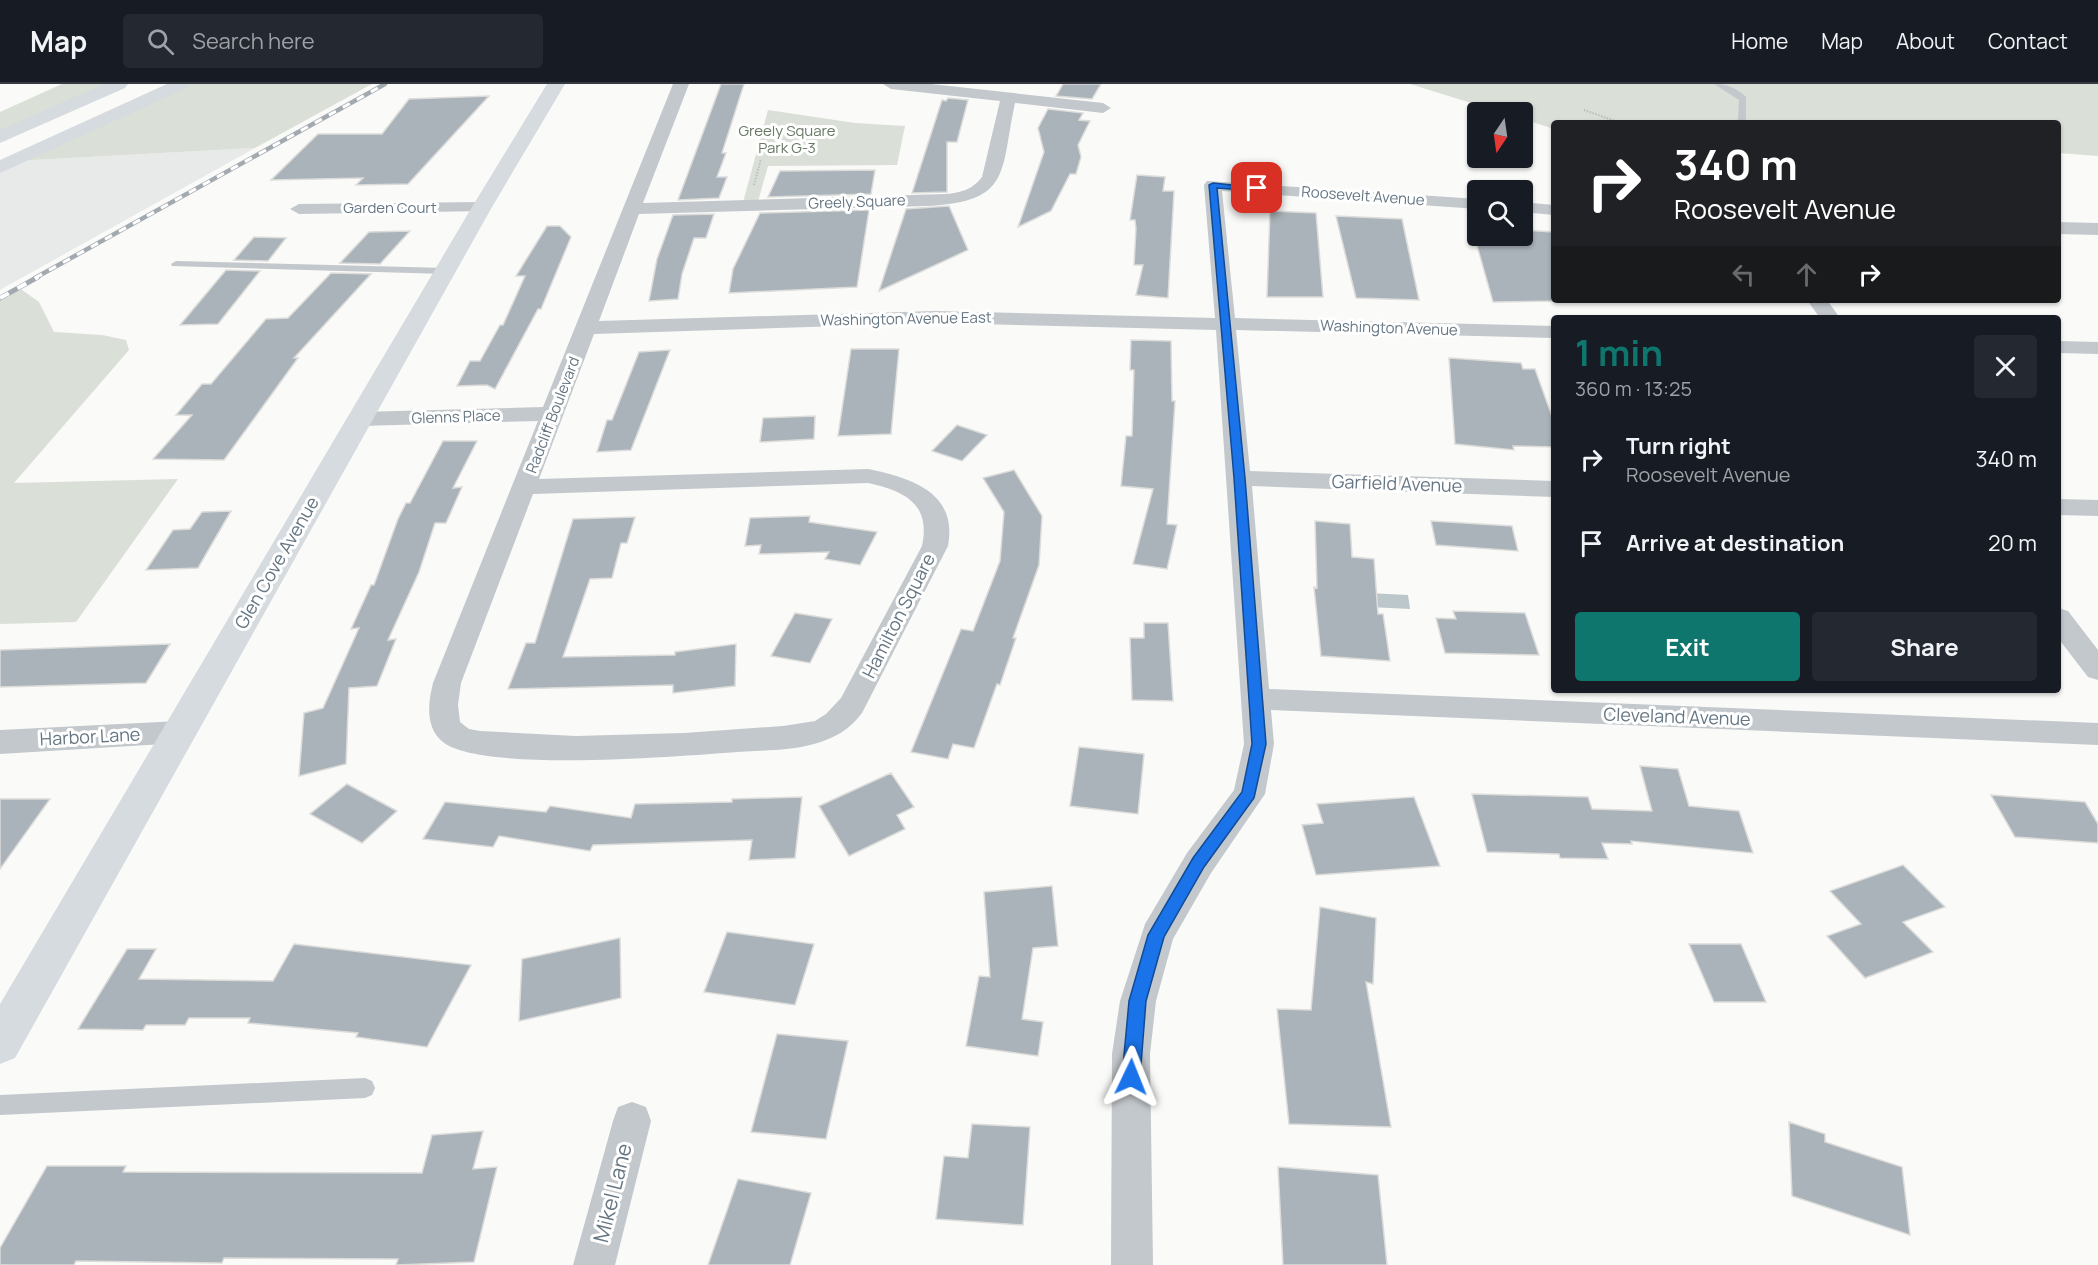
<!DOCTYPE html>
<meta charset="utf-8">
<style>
:root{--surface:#171b24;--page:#242831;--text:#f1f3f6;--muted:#9ea1a6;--line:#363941;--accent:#0f766e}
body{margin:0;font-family:Manrope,sans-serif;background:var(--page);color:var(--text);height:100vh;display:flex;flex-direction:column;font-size:22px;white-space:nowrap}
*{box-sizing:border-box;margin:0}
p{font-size:20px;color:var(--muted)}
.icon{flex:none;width:33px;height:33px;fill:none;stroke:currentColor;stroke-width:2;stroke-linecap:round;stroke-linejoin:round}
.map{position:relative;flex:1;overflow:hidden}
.panel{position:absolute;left:1551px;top:231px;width:510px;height:378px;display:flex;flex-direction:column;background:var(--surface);border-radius:6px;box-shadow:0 2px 4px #0004}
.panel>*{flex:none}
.guide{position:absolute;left:1551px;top:36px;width:510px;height:183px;border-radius:6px;box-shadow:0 2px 4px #0004;background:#202124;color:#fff;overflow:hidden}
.needle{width:39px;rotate:193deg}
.tools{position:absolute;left:1467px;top:18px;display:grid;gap:12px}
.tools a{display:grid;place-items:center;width:66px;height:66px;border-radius:6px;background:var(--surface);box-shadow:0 2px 4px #0004;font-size:30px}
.pin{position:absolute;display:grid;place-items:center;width:51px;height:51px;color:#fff;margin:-26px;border-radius:12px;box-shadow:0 3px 9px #0006}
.me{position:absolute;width:66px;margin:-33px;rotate:2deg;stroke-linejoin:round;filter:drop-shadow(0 0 4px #0008)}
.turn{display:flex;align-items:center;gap:21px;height:126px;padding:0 24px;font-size:27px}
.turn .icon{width:78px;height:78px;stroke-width:2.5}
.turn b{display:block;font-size:42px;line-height:51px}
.lanes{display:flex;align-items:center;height:57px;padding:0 24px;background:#0003;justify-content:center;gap:30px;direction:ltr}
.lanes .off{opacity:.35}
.round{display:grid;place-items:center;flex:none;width:63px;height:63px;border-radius:6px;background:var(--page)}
.headline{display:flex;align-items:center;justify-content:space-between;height:102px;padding:0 24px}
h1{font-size:36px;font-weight:700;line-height:45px;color:var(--accent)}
.button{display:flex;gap:12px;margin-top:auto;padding:12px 24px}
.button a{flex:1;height:69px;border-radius:6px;background:var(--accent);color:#fff;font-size:24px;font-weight:700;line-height:69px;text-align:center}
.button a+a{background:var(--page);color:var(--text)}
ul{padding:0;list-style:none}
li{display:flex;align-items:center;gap:18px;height:84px;padding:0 24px}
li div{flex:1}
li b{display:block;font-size:22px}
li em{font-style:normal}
header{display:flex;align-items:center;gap:36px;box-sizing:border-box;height:84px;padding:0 30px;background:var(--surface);border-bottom:2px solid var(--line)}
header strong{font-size:28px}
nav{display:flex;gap:33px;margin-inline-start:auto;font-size:21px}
.search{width:420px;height:54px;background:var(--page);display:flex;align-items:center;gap:15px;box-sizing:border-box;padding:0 21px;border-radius:6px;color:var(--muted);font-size:22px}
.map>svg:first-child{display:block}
</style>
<header>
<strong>Map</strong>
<div class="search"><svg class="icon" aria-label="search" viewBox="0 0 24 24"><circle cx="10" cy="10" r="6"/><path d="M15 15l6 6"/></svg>Search here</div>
<nav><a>Home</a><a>Map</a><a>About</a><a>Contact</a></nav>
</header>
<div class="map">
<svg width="2098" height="1181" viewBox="0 0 2098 1181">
<rect width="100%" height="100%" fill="#fafaf8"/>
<path fill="#e8e9e9" d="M255 64 7 202 0 206V83L14 77Z"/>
<path fill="#dadfd7" d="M62 0H119L0 53V28Z
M181 0H372L255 64 14 77Z
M1410 0H2098V72L2058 69V39H1554V45L1523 35 1522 28H1500Z
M768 26 855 39 905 42 897 81 768 82 757 121 742 122Z
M18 203 39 218 54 248 102 251 126 256 129 266 14 399 178 395 76 538 0 540V214Z"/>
<path fill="#bbc7cb" d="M1368 509 1408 511 1410 525 1370 523Z"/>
<path fill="#aab3b9" stroke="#dcdcda" stroke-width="1.5" d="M721 0H744L722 69H726L717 93H727L719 114 678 116Z
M1063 0H1101L1092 15 1056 12Z
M489 12 408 100 356 101 363 94 271 96 318 50H382L409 15Z
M948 14 968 16 957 58H947V108L912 109 942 16 946 17Z
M1048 25 1083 29 1079 36 1090 37 1078 61 1081 73 1076 90H1070L1051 127 1018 143 1044 68 1038 44Z
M875 86 871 110 768 113 780 87Z
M1137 91 1165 93 1163 107H1174L1168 214 1136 211 1143 181H1134L1136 145 1135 136H1130Z
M949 122 968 166 879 207 906 125Z
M869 126 857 203 729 209 733 185 760 129Z
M1270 127 1316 129 1323 213H1267Z
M714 130 706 154H694L682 190 678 215 649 217 657 175 673 131Z
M1336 132 1402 135 1419 216 1356 214Z
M547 142H560L571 153 541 225H538L495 305 487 301 457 302 470 277H480L500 241H503L525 192H516Z
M1472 144H1478V152H1522V146L1554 148V217L1493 218Z
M410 147 380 180 340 179 369 148Z
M254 153 286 154 268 177 234 176Z
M226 186 260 187 218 240 180 241Z
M331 189 371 190 294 274H298L224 376 153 375 192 331H176L202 300H211L266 235 288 234Z
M1131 256 1171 257 1172 317H1175L1167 440 1177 441 1167 485 1133 480 1153 405 1121 402 1126 352H1132L1134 286H1130Z
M851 265H899L891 350 838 352Z
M670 266 631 366 597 368 607 336H612L639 268Z
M1449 274 1521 279 1523 285H1535L1554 338V363L1513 362 1514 366 1455 360Z
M815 332 814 355 760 358 763 334Z
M957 341 987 351 962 377 932 367Z
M443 357H477L453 404 462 403 446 439H435L419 488 388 556 396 555 377 602 349 604 346 680 299 692 304 629 323 624 359 544 351 545 371 501H374L398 435 406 419H410Z
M1014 386 1042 432 1039 481 1013 554H1016L1000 601 997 600 974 664 953 660 948 675 911 668 961 545 973 547 1000 477 1004 428 983 394Z
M231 427 198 484 146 486 173 446 190 445 202 428Z
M810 432 809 438 877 448 860 481 825 475 829 468 759 470 761 461 745 462 750 434Z
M635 433 627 459H621L612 494 590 495 563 573 675 571V568L736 560 735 602 673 609V601L508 605 526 559H535L573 435Z
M1315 437 1350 440 1352 473 1374 475 1378 530H1383L1390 577 1321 572 1314 503 1317 504Z
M1431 437 1512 442 1518 467 1436 461Z
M1453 527 1525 529 1539 571 1445 569 1436 534 1456 535Z
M795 529 832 535 810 579 771 572Z
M1144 539H1168L1173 617 1132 616 1130 554H1144Z
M170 560 146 599 0 603V566Z
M1079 663 1144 670 1138 730 1070 722Z
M1640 682 1678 685 1689 722 1739 727 1753 769 1631 757 1632 760 1602 759 1608 775 1560 774 1559 770 1487 768 1472 710 1588 713 1592 725 1652 727Z
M891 689 914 723 897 731 905 745 849 772 819 722Z
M347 700 397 727 362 759 310 730Z
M1991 711 2085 718 2098 740V759L2015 753Z
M802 713 795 774 749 776 752 756 593 761 590 767 499 752 493 763 423 755 445 718 546 728 550 722 631 734 635 720 732 718V715Z
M1414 713 1440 782 1316 791 1302 741 1323 739 1317 720Z
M0 715H50L0 785Z
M1903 781 1945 823 1903 838 1933 868 1865 894 1827 852 1861 840 1830 807Z
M1052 802 1058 862 1033 864 1022 935 1043 938 1038 972 966 962 979 892 990 893 984 808Z
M1320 823 1376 834 1373 900 1366 898 1391 1043 1289 1040 1277 925 1311 926Z
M727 848 814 860 795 921 704 908Z
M620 854 621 914 519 937 522 875Z
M294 860 471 881 427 963 356 953 358 949 248 939 250 934H189L185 941H146L143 946 78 945 127 865H156L139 895 273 897Z
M1689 860H1741L1766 918H1714Z
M777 950 848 957 826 1055 751 1048Z
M1789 1038 1825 1050V1058L1902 1083 1910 1151 1792 1112Z
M972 1040 1030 1043 1023 1141 936 1135 944 1072 968 1074Z
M483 1047 473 1085 497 1083 474 1178 396 1181 398 1175 224 1174 222 1179 76 1177 74 1181H0V1164L47 1082H126L123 1088 422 1089 432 1051Z
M1278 1083 1378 1091 1387 1181H1283Z
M738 1095 811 1109 790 1181H708Z"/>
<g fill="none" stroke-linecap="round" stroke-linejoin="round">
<path stroke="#bbbfc2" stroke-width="2" stroke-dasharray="1.5 1.5" stroke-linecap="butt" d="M1584 26 1621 39
M754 101 761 75"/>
<path fill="#c3c8cc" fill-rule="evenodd" d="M1714 0C1728 0 1736 4 1746 13V35L1743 39H1735L1738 35 1739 16Z
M176 177 446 184 451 187 446 190 172 182 171 180Z
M365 994 372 997 375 1004 372 1011 365 1014 0 1031V1011Z"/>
<path fill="#c3c8cc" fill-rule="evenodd" d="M673 0H689L643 119 946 110C961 109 973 105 982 93L1000 17 891 5 883 0H931L1103 19 1111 24 1103 29 1015 19C1000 89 1012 117 928 122L639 130 599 237 935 227 1215 234 1204 101 1207 97 1478 115V125L1222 107 1235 234 1554 242V254L1236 246 1250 387 1554 397V413L1252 402 1269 605 2098 639V661L1271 626 1274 660 1265 710 1211 789 1173 855 1156 917 1150 970 1153 1181H1111L1112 970 1120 917 1145 840 1187 769 1234 706 1244 660 1216 246 935 239 594 250 539 395 868 385C911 394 958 408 948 462L862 629C849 646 835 654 814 660 789 667 763 666 737 668 682 672 482 689 443 658 425 644 428 619 433 599L538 337 360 342 352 340 349 335 352 330 360 328 543 323ZM868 399C905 407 931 420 922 462L841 614 826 630 815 637 783 642 684 649 576 652 480 647 469 645 460 638 458 621 461 599 533 410Z
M482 118 491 123 488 127 299 130 290 125 299 120Z
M1522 118 1554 121V131L1522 128Z
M2058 138 2098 139V151L2058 150Z
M1807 216H1827L1840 234H1820Z
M2058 257 2098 258V270L2058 269Z
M2058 415 2098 416V432L2058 431Z
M2058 524 2068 527 2098 566V596L2088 593 2058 554Z
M180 637 191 640 195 648 191 656 180 659 0 670V646Z
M632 1018 646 1023 651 1037 615 1181H573L613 1037 618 1023Z"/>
<path fill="#d6dbdf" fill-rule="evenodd" d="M547 0H565L492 123 15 974 0 980V920L472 123Z"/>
<path fill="#d6dbdf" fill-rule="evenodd" d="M104 0H128L125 4 0 59V46Z
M167 0H190L187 4 0 89V76Z"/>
<g stroke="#a2aab0" stroke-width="4.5">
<path id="rail-far1" d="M35 194 385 0"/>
</g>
<g stroke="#a2aab0" stroke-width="5">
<path id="rail" d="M0 214 38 193"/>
</g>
<use href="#rail-far1" stroke="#fff" stroke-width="3" stroke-dasharray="8" stroke-linecap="butt"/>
<use href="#rail" stroke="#fff" stroke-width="4" stroke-dasharray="10" stroke-linecap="butt"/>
</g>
<path fill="#1a73e8" stroke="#114b97" stroke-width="1.5" d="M1213 99 1261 104 1257 107 1217 104 1245 394 1266 660 1254 714 1204 783 1164 853 1146 917 1140 993 1138 1000 1131 1002 1125 1000 1122 993 1129 917 1148 851 1193 774 1242 708 1252 660 1234 394 1209 101Z"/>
<g text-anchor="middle" stroke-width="6" stroke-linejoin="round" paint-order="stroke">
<g font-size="15" fill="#687a64" stroke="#fff">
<text x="787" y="52">Greely Square<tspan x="787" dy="17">Park G-3</tspan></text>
</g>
<g font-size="15" fill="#657683" stroke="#fff">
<text transform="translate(1363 112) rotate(4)" y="5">Roosevelt Avenue</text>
<text transform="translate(857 118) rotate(-2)" y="5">Greely Square</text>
<text x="390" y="129">Garden Court</text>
<text transform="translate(906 235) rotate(-1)" y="5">Washington Avenue East</text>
<text transform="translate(1389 244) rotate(2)" y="5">Washington Avenue</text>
<text transform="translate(553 331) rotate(-69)" y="5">Radcliff Boulevard</text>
<text transform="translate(456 333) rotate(-2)" y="5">Glenns Place</text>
</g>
<g font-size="18" fill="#657683" stroke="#fff">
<text transform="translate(1397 400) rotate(2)" y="6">Garfield Avenue</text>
<text transform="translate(277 479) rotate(-60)" y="6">Glen Cove Avenue</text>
<text transform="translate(899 532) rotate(-63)" y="6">Hamilton Square</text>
<text transform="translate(1677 633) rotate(2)" y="6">Cleveland Avenue</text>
<text transform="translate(90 653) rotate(-3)" y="6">Harbor Lane</text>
</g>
<g font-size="21" fill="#657683" stroke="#fff">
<text transform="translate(613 1109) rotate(-76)" y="7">Mikel Lane</text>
</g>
</g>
</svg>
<div class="tools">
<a><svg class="needle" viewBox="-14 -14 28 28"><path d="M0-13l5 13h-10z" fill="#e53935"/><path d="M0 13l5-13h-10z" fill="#9ea1a6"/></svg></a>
<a><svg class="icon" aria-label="search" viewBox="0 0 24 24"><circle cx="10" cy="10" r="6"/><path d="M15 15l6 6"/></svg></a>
</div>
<div class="pin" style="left:1257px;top:104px;background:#d93025"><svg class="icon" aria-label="arrive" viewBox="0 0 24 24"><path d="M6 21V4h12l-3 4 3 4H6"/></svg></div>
<svg class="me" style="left:1131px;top:993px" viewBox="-20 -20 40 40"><path d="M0-17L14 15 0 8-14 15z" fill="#1a73e8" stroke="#fff" stroke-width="4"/></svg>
<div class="guide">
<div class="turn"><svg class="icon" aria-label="right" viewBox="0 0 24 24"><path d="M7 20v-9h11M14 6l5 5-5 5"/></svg><div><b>340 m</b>Roosevelt Avenue</div></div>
<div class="lanes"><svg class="icon off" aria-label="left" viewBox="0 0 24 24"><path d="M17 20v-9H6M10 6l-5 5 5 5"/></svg><svg class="icon off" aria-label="ahead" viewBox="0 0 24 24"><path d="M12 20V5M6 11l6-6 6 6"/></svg><svg class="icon" aria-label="right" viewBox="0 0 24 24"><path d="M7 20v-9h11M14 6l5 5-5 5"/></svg></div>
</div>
<section class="panel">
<div class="headline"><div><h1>1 min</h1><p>360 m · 13:25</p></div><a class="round"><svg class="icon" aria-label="close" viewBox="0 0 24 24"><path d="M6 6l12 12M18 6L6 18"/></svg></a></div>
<ul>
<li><svg class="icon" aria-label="right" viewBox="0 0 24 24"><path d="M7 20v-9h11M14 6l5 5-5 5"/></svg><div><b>Turn right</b><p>Roosevelt Avenue</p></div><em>340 m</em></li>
<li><svg class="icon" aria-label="arrive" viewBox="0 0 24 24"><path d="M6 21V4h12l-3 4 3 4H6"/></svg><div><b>Arrive at destination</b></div><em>20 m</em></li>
</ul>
<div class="button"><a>Exit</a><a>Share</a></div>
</section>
</div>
